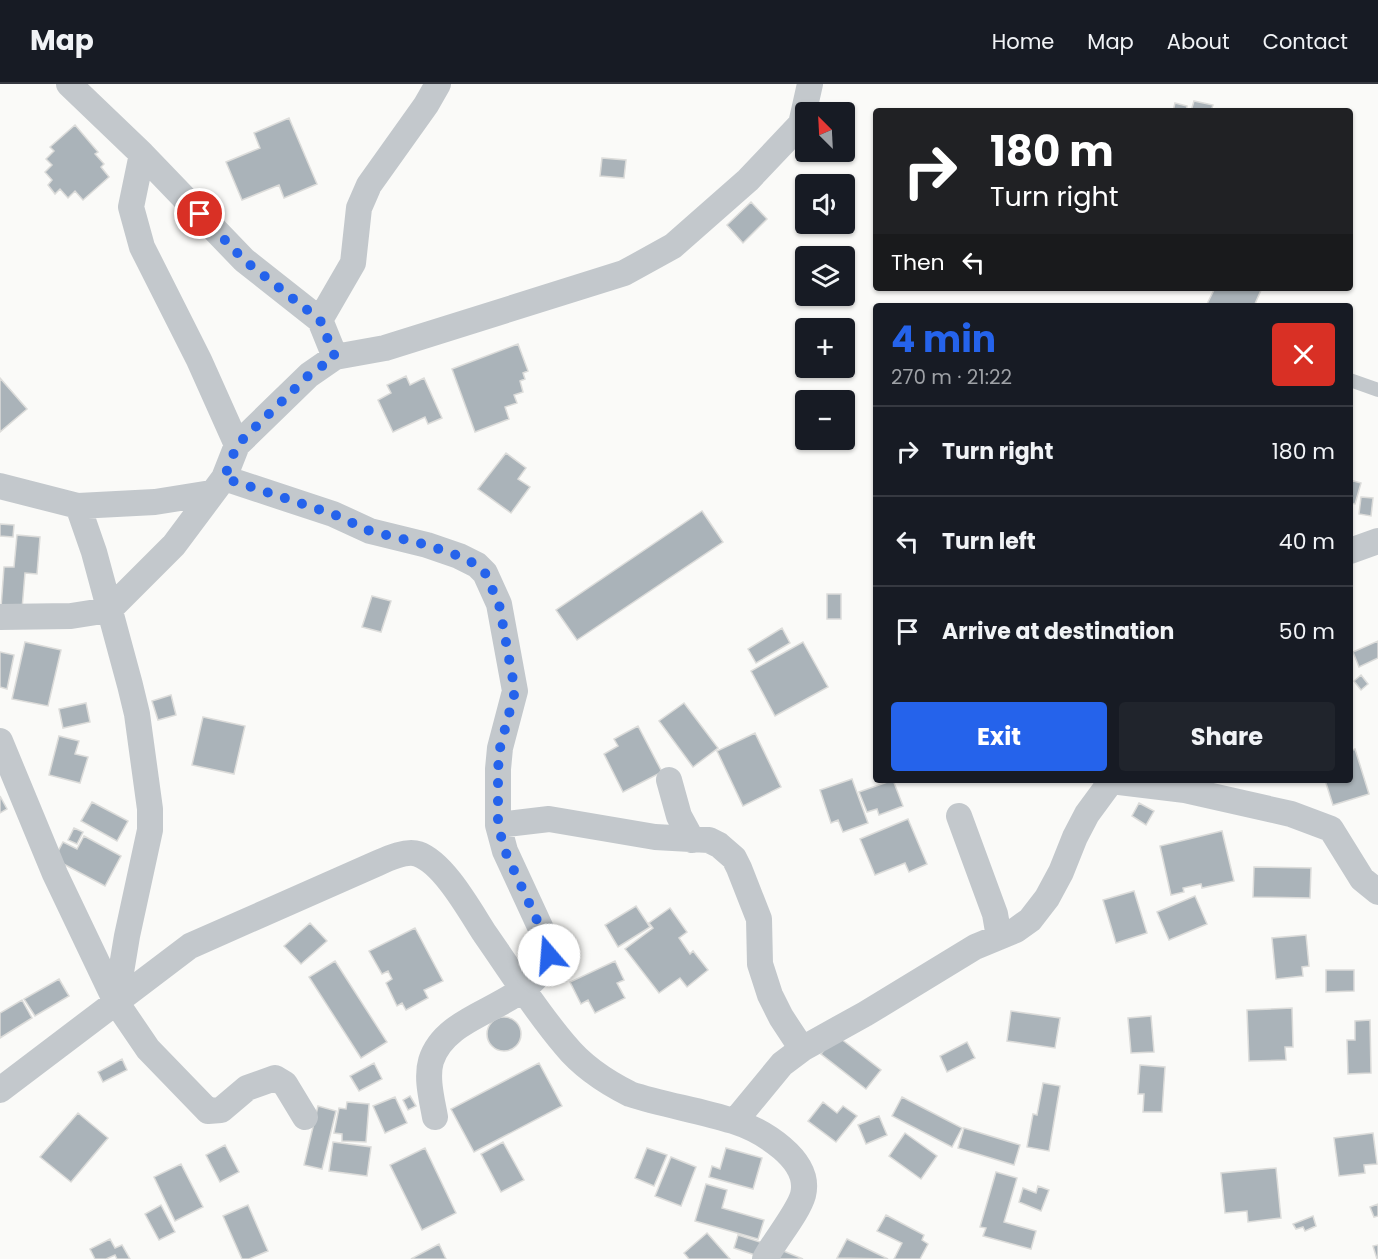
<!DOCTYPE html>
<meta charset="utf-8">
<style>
:root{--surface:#171b24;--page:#20242c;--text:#f1f3f6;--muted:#9ea1a6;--line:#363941;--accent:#2563eb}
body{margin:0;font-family:Poppins,sans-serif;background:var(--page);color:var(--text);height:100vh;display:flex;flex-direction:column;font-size:22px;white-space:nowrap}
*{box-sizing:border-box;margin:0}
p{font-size:20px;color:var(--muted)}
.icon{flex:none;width:33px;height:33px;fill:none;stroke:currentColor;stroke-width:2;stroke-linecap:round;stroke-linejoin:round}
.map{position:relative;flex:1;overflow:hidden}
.details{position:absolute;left:873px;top:219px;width:480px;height:480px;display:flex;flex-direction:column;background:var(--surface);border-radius:6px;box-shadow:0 2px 4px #0004}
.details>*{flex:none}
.banner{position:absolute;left:873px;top:24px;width:480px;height:183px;border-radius:6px;box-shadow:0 2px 4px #0004;background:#202124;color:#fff;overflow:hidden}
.needle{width:39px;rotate:336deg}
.buttons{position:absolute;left:795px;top:18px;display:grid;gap:12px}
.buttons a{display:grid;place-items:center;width:60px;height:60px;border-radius:6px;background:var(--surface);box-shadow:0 2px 4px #0004;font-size:30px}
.pin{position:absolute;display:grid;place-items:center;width:51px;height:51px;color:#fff;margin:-26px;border:3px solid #fff;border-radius:50%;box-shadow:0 2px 6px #0007}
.me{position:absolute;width:66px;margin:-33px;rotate:342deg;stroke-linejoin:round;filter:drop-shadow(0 0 4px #0008)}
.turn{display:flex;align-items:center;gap:21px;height:126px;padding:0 18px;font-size:27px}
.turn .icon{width:78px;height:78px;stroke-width:2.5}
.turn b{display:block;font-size:42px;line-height:51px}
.then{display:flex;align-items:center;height:57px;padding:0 18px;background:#0003;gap:12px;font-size:22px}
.round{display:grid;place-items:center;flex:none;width:63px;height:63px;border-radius:6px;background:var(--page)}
.head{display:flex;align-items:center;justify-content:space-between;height:102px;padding:0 18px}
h1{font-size:36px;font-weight:700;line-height:45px;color:var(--accent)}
.button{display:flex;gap:12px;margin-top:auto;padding:12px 18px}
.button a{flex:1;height:69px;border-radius:6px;background:var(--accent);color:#fff;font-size:24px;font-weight:700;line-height:69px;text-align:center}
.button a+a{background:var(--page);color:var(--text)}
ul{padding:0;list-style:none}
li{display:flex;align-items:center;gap:18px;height:90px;padding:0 18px;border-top:2px solid var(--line)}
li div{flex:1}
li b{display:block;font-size:22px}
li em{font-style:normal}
header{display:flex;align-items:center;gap:36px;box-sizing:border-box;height:84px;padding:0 30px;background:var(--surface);border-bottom:2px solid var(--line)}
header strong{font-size:28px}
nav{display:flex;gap:33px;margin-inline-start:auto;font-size:21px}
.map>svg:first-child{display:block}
</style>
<header>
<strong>Map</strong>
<nav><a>Home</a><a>Map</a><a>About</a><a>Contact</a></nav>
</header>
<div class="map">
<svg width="1378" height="1175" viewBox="0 0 1378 1175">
<rect width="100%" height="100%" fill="#fafaf8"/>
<path fill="#aab3b9" stroke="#dcdcda" stroke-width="1.5" d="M1194 17 1213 21 1211 27H1191Z
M1175 19 1187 22 1186 27H1173Z
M289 34 317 100 284 114 279 101 242 116 226 78 260 64 254 49Z
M75 41 98 68 95 70 104 80 101 83 109 93 83 116 75 107 68 114 60 105 55 110 48 101 52 96 45 88 52 81 46 75 54 67 50 63Z
M602 74 626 76 624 94 600 92Z
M751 118 767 135 743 159 727 141Z
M1215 204H1262L1254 222H1206Z
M518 260 528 287 523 289 525 295 520 297 523 308 514 311 517 319 505 323 509 335 475 348 452 285Z
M406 292 410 301 424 294 442 334 428 340 425 333 393 348 378 316 391 309 387 301Z
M0 294 27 325 0 348Z
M506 369 526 384 518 395 530 403 511 429 478 405Z
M1350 396 1361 399 1355 420 1350 419Z
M1361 413 1373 414 1371 432 1359 430Z
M702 427 723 458 577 556 556 526Z
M0 440 14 441 13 453 0 452Z
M17 451 40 453 37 490 25 489 22 525 1 524 4 483H14Z
M827 510H841V535H827Z
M372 512 391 517 381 548 362 543Z
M782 544 790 559 756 579 748 565Z
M1378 557V574L1359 583 1353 568Z
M25 558 61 566 48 622 12 615Z
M803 558 828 603 775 632 751 587Z
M0 568 14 571 7 605 0 603Z
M1361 591 1368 600 1361 606 1354 597Z
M171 611 176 631 158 636 152 617Z
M86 619 90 638 63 644 59 625Z
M684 619 718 664 693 683 659 637Z
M203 633 245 642 234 690 192 681Z
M638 642 662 688 623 708 604 670 618 662 614 655Z
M755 649 781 703 743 722 717 667Z
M59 652 79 657 75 670 88 673 80 699 49 691Z
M1355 665 1369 710 1333 721 1325 696H1350V667Z
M852 695 868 739 843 748 838 736 831 739 820 706Z
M893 696 903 722 879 731 877 725 867 728 859 708Z
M0 712 7 725 0 729Z
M92 718 128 737 117 757 81 737Z
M1139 719 1154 727 1146 741 1132 732Z
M908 735 927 780 909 788 905 779 875 791 860 755Z
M74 744 83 748 77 760 68 756Z
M1222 747 1234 797 1202 804 1201 800 1183 804 1184 808 1171 811 1160 762Z
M84 752 121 772 105 802 54 775 63 758 77 765Z
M1254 783 1311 784 1310 814 1253 813Z
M1134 807 1147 849 1116 859 1103 816Z
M1195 812 1207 840 1169 856 1157 828Z
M636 822 650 843 618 863 605 841Z
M670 824 687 848 679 854 690 870 693 867 708 886 687 903 680 894 659 909 625 865 653 844 649 839Z
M310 839 327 857 301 880 284 862Z
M415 844 443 897 424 906 428 914 406 926 402 919 397 922 386 899 392 895 388 887 382 890 369 867Z
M1306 851 1309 882 1302 883 1303 892 1276 895 1272 854Z
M335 877 387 958 361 974 309 893Z
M615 877 624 896 617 899 625 914 595 929 588 916 581 920 570 898Z
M1326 886H1354V907L1326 908Z
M59 895 69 912 35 932 24 915Z
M22 916 32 934 0 954V929Z
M1292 924 1293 963H1285L1286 976 1249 977 1247 926Z
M1011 927 1060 934 1055 964 1007 957Z
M1151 932 1154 968 1131 969 1128 934Z
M487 950a17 17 0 1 1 34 0a17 17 0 1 1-34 0Z
M1370 936 1371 989 1348 990 1347 956H1355V937Z
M836 951 881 986 866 1005 821 970Z
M967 958 975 974 947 988 940 972Z
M122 975 127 986 103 998 98 988Z
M374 979 382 995 359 1007 350 992Z
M539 979 562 1022 474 1068 451 1025Z
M1140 981 1165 983 1162 1028H1143L1144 1010H1138Z
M1043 999 1060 1002 1049 1067 1027 1063 1033 1030 1037 1031Z
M410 1012 416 1022 408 1026 403 1016Z
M395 1013 407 1039 385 1049 373 1022Z
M902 1013 962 1044 952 1063 892 1032Z
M347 1018 369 1020 366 1058 342 1057V1050L334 1049 339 1024 346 1025Z
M823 1018 837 1029 843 1022 857 1032 836 1058 808 1037Z
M318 1022 336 1027 322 1085 304 1081Z
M78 1029 108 1054 71 1098 40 1073Z
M879 1032 887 1051 866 1060 858 1041Z
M964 1044 1020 1061 1014 1081 958 1064Z
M905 1049 937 1072 921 1095 889 1072Z
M1373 1049 1377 1080 1364 1081 1365 1089 1339 1092 1334 1054Z
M333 1058 371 1063 367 1092 329 1087Z
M503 1058 524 1096 501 1108 481 1070Z
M225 1061 239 1088 220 1098 206 1071Z
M425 1064 456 1129 422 1146 390 1081Z
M647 1064 667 1071 654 1102 635 1094Z
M726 1064 762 1074 753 1105 709 1093 712 1082 720 1085Z
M671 1073 696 1083 681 1122 655 1112Z
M181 1080 203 1123 175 1137 154 1093Z
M1276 1084 1281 1134 1248 1138 1247 1127 1225 1129 1221 1089Z
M996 1088 1017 1094 1004 1138 1036 1147 1031 1165 983 1152 986 1144 980 1143Z
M706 1100 727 1106 722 1124 764 1136 758 1155 695 1137Z
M1038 1102 1049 1106 1041 1127 1019 1118 1023 1104 1036 1109Z
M1378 1120V1132L1374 1133 1370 1123Z
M161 1121 175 1148 159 1156 145 1130Z
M248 1121 268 1167 249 1175H242L223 1132Z
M886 1131 924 1151 922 1156 928 1160 920 1175H894L902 1159 877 1147Z
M1313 1132 1316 1142 1305 1147 1303 1143 1296 1145 1293 1140Z
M707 1149 730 1175H689L684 1169Z
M738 1151 763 1159 758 1172 734 1164Z
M110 1155 115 1164 122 1161 130 1175H117L115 1171 106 1175H95L90 1165Z
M847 1155 888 1175 837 1174Z
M439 1160 446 1175H411Z
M1378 1161V1175H1377L1373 1162Z
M781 1166 803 1175H777Z"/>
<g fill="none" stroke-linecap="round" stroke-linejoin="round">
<path stroke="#c3c8cc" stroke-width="14" d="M1350 296 1378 306"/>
<path stroke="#c3c8cc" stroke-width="26" d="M69 0 142 70 244 176 320 236 335 273
M142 70 131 123 142 163 199 276 237 361
M320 236 353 179 359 124 369 101 426 21 438 0
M224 394 333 430 370 447 427 461 459 472 477 481 485 489 499 520 515 607 500 664 498 685V741L505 767 542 847 549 871C531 926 447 925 431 977 426 994 432 1016 435 1033
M0 402 78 422 155 418 211 409
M78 422 94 468 130 601 137 630 150 725V746L127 852 116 918
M1350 467 1378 457
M0 533 71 532 109 526 174 461 224 394 237 361 309 291 335 273 385 264 624 189 673 162 748 96 801 40 810 0
M0 657 55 790 116 918 148 965 208 1027 221 1026 247 1004 275 994 285 1000 305 1033
M669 696 679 732 692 756
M1111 697 1185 706 1291 730 1331 745 1362 795 1378 808
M959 732 995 830 999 853
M498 741 549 735 655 753 709 756 719 761 734 774 739 784 759 835 760 880 770 911 781 933 802 965
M0 1006 190 862 378 779C389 774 407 766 418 770 444 779 470 827 485 850 511 887 535 926 565 961 582 982 606 998 630 1010 663 1021 699 1026 733 1037 761 1046 812 1075 803 1111 798 1129 774 1157 765 1175
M735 1037 782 980 802 965 865 930 975 863 1016 846 1030 836 1047 814 1061 788 1075 753 1087 730 1112 696"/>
</g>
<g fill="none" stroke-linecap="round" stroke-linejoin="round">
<path stroke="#2563eb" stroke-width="10" stroke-dasharray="0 18" d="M200 130 244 176 320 236 335 273 309 291 237 361 224 394 333 430 370 447 427 461 459 472 477 481 485 489 499 520 515 607 500 664 498 685V741L505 767 542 847 549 871"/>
</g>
</svg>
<div class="buttons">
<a><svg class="needle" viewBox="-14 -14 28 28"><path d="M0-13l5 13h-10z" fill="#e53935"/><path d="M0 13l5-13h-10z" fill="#9ea1a6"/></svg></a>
<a><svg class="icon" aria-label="sound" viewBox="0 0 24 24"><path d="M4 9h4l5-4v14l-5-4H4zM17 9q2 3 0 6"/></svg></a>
<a><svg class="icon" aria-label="layers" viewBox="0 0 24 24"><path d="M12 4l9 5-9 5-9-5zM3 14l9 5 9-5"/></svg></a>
<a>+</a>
<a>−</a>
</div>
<div class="pin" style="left:200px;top:130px;background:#d93025"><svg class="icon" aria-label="arrive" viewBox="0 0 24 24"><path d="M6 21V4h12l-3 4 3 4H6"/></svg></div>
<svg class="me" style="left:549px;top:871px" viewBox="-20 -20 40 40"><circle r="19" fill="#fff"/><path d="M0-13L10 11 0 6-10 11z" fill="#2563eb"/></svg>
<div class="banner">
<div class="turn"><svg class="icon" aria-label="right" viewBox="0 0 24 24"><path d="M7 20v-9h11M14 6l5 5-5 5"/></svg><div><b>180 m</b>Turn right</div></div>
<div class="then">Then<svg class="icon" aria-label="left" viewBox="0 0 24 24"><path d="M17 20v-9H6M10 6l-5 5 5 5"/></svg></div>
</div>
<section class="details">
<div class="head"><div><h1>4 min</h1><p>270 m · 21:22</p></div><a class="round" style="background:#d93025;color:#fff"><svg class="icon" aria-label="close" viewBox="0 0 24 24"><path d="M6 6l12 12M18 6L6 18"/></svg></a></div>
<ul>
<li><svg class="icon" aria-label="right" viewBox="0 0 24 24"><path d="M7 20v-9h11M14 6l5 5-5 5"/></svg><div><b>Turn right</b></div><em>180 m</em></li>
<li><svg class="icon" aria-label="left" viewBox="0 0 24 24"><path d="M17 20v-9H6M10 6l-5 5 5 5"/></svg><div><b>Turn left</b></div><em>40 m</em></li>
<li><svg class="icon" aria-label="arrive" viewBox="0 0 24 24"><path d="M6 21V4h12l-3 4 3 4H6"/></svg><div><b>Arrive at destination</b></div><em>50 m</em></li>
</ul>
<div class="button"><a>Exit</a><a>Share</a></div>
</section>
</div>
